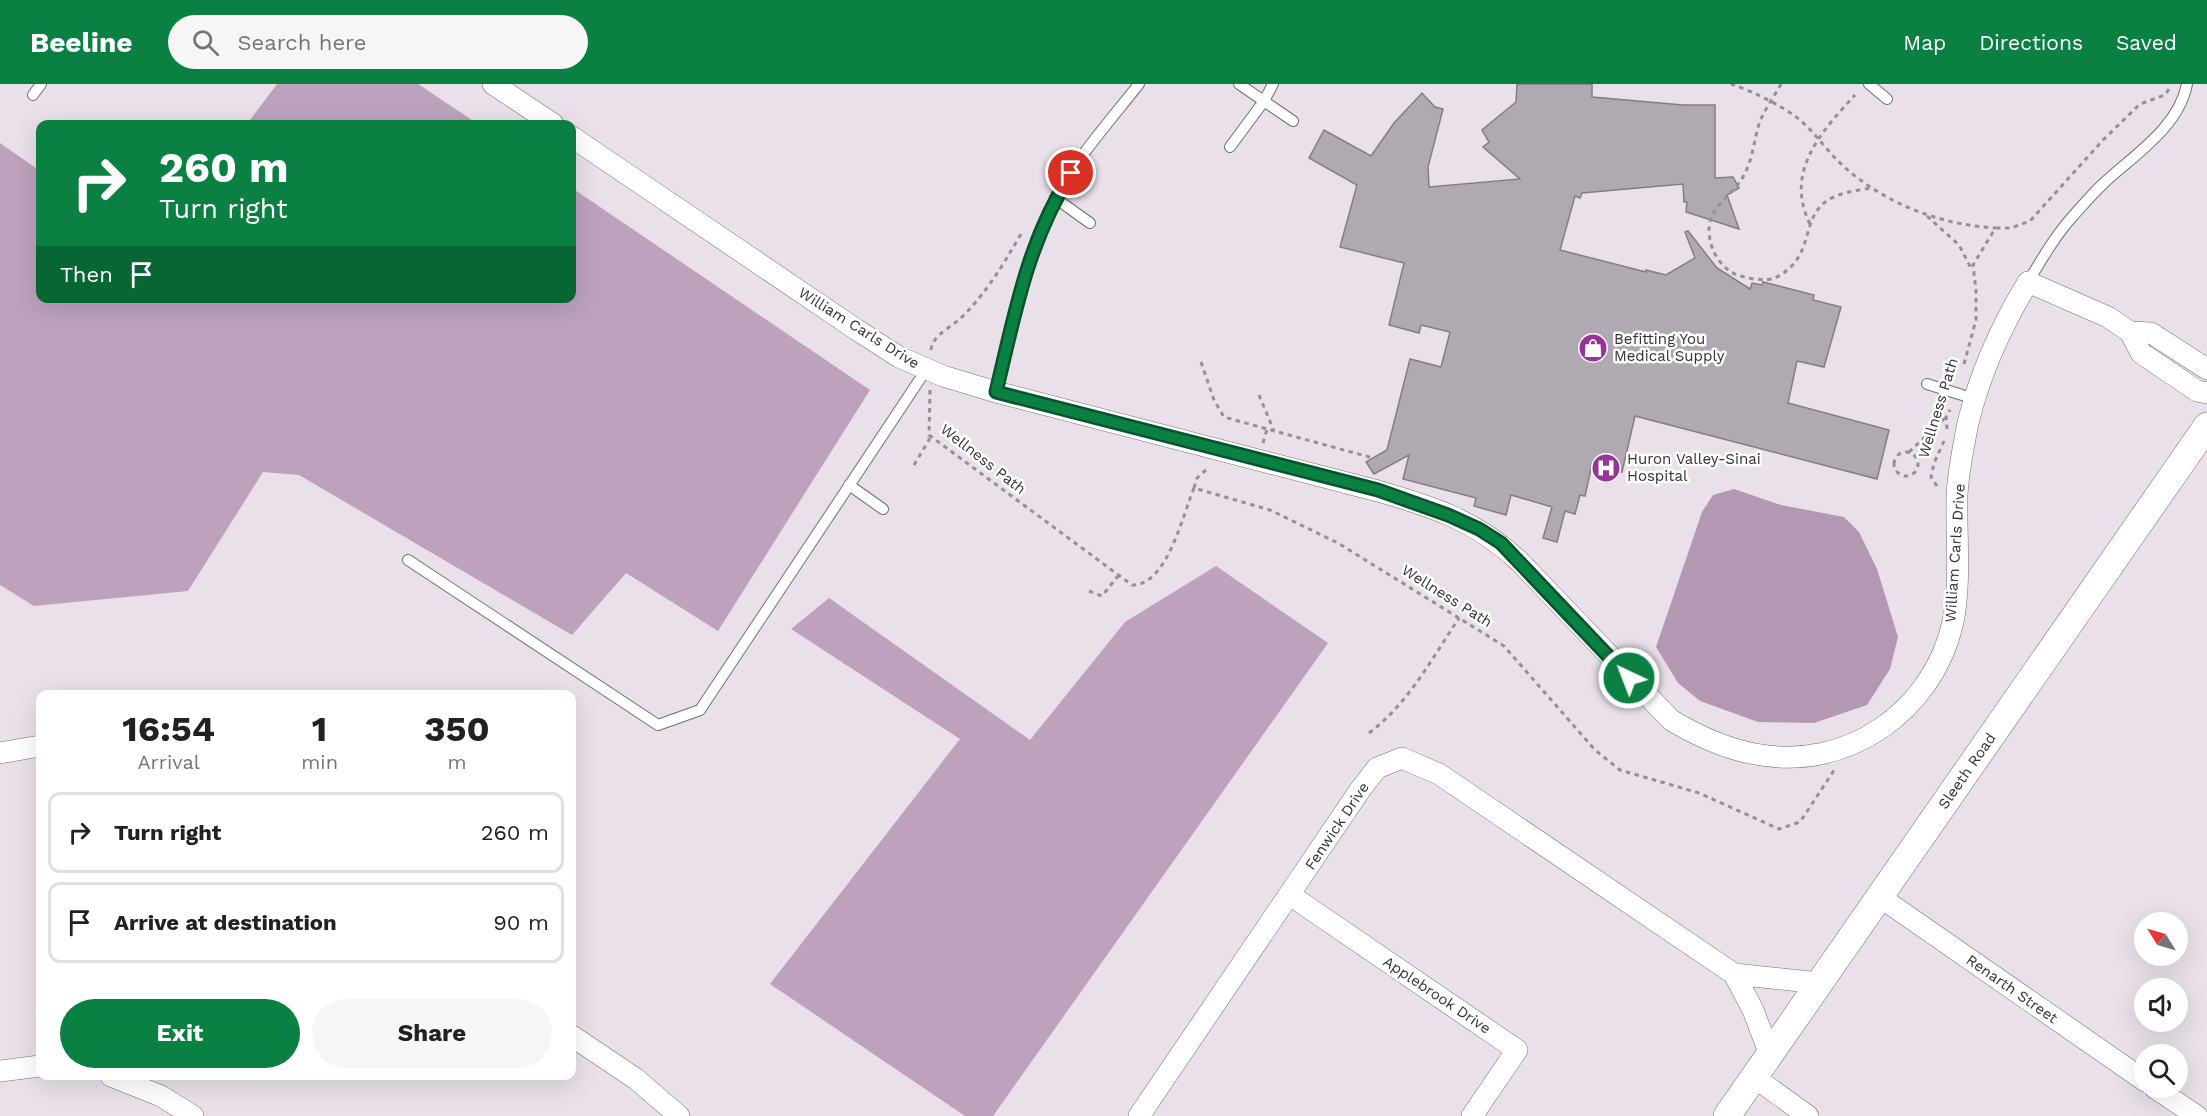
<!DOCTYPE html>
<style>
:root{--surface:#fff;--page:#f6f6f6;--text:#202124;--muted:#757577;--line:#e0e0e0;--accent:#0b8043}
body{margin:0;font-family:"Work Sans",sans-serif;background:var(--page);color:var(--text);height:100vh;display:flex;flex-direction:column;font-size:22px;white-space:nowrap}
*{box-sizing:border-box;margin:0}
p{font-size:20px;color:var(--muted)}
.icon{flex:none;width:33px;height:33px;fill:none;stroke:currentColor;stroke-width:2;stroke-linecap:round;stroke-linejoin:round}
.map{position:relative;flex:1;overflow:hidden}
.details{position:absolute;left:36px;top:606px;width:540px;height:390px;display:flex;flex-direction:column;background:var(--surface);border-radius:12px;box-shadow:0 6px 24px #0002}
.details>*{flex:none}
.guide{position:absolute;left:36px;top:36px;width:540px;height:183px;border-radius:12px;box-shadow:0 6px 24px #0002;background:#0b8043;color:#fff;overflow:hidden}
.needle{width:39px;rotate:307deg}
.controls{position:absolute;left:2134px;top:828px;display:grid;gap:12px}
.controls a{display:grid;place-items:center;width:54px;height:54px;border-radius:50%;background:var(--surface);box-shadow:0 6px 24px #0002;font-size:30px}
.pin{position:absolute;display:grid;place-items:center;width:51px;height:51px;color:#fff;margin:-26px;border:3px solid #fff;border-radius:50%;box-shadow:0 2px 6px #0007}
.me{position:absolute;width:66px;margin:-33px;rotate:317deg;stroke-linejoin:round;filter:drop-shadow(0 0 4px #0008)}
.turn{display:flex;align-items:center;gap:21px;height:126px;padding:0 24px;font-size:27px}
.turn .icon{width:78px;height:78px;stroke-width:2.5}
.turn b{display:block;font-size:42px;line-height:51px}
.then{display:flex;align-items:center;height:57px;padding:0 24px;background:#0003;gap:12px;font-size:22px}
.eta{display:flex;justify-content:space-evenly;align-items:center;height:102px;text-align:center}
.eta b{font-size:36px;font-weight:700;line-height:42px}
.cta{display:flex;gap:12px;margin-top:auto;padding:12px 24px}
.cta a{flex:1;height:69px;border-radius:36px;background:var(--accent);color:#fff;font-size:24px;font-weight:700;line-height:69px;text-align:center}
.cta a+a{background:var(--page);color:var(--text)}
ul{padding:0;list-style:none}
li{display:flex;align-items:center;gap:18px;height:81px;margin:0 12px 9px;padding:0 12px;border:3px solid var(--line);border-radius:12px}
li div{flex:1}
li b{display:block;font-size:22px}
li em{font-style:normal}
header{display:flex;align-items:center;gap:36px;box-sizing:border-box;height:84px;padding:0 30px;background:var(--accent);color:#fff}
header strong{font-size:28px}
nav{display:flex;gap:33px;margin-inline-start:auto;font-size:21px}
.search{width:420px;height:54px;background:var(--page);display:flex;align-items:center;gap:15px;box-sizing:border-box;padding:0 21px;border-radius:33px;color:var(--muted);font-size:22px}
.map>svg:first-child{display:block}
</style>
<header>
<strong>Beeline</strong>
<div class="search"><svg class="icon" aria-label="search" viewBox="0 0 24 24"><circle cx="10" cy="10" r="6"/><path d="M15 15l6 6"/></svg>Search here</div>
<nav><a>Map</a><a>Directions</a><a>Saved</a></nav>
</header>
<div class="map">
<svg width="2207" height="1032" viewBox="0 0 2207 1032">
<rect width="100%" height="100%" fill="#e9e0e9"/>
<path fill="#bda1bd" d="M277 0H418L478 40H247Z
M0 59 40 87V214H572V104L870 306 718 547 626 489 572 551 299 391 263 388 188 507 34 522 0 501Z
M1216 482 1328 559 993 1032H965L770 900 960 655 791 545 829 514 1030 656 1125 538Z"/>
<path fill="#b498b3" d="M1734 405 1781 421 1844 433 1859 448 1877 485 1898 553 1890 585 1867 621 1814 639 1758 638 1700 617 1678 599 1656 563 1702 428 1713 411Z"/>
<path fill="#b1a9b1" stroke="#857d85" stroke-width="1.5" d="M1517 0H1592V13L1683 21H1715V94L1733 93 1739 104 1727 111 1739 145 1686 128 1687 118H1684L1683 100 1582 109 1580 114 1575 112 1560 166 1646 188V186L1666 191 1695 174 1685 148 1688 147 1717 184 1750 205 1752 199 1762 201 1763 198 1814 211 1813 216 1841 223 1824 283 1797 277 1788 319 1889 346 1877 395 1635 332 1622 388 1592 380 1585 412 1580 411 1575 430 1565 427 1557 458 1543 454 1552 423 1511 411 1506 431 1474 422 1476 414 1403 395 1409 371 1374 390 1366 378 1387 366 1410 275 1441 283 1450 248 1421 241 1419 249 1389 241 1404 179 1340 163 1357 101 1309 74 1324 46 1371 72 1394 39 1422 9 1435 23 1443 25 1428 83 1429 103 1520 95 1483 63 1489 58 1482 46 1516 18Z"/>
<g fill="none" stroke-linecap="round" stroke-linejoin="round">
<g stroke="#756d75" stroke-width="12">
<path id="service" d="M1239 0 1293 37
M1869 0 1887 15
M33 11 41 0
M1230 63 1264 17 1273 0
M1055 114 1090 139
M2028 198C2042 175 2055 152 2073 132 2083 121 2093 109 2105 98 2134 71 2179 43 2187 0
M1927 300 1975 315
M996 308C1012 243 1022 174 1055 115 1077 73 1110 37 1139 0
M849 401 883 425
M408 476 658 641 700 626 926 286"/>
</g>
<g stroke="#756d75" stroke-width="22">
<path id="minor" d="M493 0 553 40
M572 53 857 246 899 273 943 292 996 308 1378 407C1434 423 1477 437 1520 478L1671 636C1696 651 1727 665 1755 670 1846 688 1933 628 1953 538 1961 500 1956 450 1957 411 1958 391 1964 359 1968 339 1980 289 2002 241 2028 198L2108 233 2130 248 2141 269 2197 307 2207 309
M2130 248 2151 249 2207 285
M0 669 40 662
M1290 811 1517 966 1472 1032
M1880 813 2145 997
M1734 890 1753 926 1770 971
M572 952 636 995 679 1032
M0 987 40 982
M111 992 161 1012 193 1032
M1754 993 1808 1032
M2155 1004 2197 1032
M1139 1032 1360 706 1377 684 1402 674 1439 690 1734 890 1819 899"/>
</g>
<g stroke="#756d75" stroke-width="28">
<path id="tertiary" d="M1727 1032 2207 342"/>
</g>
<path stroke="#968f96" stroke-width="3" stroke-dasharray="4.5 4.5" stroke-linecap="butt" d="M1731 0C1752 7 1783 22 1800 36 1814 48 1825 64 1838 77 1880 118 1939 141 1996 144
M1781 0C1774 13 1764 26 1759 40 1754 56 1753 74 1745 89 1732 117 1699 123 1712 163 1715 173 1725 186 1735 190 1744 194 1766 198 1775 194 1815 174 1800 139 1824 119 1836 109 1857 106 1872 104
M1927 132 1959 161 1972 186
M1810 140C1784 88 1821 48 1855 11
M931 266C932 251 952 243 962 233 987 208 1003 181 1021 150
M1201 278 1214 316 1224 333 1267 345
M1964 280 1976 236V206L1973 181 1993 148 1997 144H2011L2030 137 2103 56 2140 20 2165 11 2169 5
M930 306 929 351 1132 501C1167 502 1183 430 1194 404L1270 426 1338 459 1504 562 1595 666 1620 686 1699 709 1779 745 1800 738 1835 685
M1259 311 1274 347
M1947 345 1946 333 1950 326
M1263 359 1267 345 1373 374
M1909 368 1945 334
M1894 380a12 12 0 1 1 24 0a12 12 0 1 1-24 0Z
M914 381 929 356V351
M1937 402 1931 393 1934 379 1944 357
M1194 404 1197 394 1208 384
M1089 507 1102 512 1118 492
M1369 649C1408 620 1433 573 1459 534"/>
<use href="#service" stroke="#fff" stroke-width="10"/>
<use href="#minor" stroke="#fff" stroke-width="21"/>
<use href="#tertiary" stroke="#fff" stroke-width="27"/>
</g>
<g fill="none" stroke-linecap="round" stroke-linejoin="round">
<g stroke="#07532c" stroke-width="15">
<path id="route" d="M1071 89C1027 160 1015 229 996 308L1378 406 1448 431 1479 445 1501 459 1629 594"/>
</g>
<use href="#route" stroke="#0b8043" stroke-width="10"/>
</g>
<defs>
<g id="shop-disc" transform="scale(1.5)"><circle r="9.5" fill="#97349a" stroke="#fff"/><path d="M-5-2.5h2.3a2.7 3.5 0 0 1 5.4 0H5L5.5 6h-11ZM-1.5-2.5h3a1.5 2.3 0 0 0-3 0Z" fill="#fff"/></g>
<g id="hospital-disc" transform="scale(1.5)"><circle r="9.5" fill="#97349a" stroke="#fff"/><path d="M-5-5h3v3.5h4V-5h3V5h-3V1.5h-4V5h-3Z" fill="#fff"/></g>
</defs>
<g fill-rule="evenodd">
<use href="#shop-disc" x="1593" y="264"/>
<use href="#hospital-disc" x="1606" y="384"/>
</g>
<g text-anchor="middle" stroke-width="5" stroke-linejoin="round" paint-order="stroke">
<g font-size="15" fill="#343033" stroke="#fff">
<text transform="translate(859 244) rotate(32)" y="5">William Carls Drive</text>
<text transform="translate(1938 324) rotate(-73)" y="5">Wellness Path</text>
<text transform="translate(983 375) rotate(38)" y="5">Wellness Path</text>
<text transform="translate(1955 469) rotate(-86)" y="5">William Carls Drive</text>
<text transform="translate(1447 512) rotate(32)" y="5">Wellness Path</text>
<text transform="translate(1967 687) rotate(-55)" y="5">Sleeth Road</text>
<text transform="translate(1337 742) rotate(-56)" y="5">Fenwick Drive</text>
<text transform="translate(2012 905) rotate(35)" y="5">Renarth Street</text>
<text transform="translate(1437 911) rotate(34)" y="5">Applebrook Drive</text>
</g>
<g font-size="15" fill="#343033" stroke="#fff" text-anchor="start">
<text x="1614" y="260">Befitting You<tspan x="1614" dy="17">Medical Supply</tspan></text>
<text x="1627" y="380">Huron Valley-Sinai<tspan x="1627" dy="17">Hospital</tspan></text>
</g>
</g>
</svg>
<div class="controls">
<a><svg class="needle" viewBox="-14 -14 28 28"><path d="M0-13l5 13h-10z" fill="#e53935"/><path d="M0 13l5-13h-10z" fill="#757577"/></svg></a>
<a><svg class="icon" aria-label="sound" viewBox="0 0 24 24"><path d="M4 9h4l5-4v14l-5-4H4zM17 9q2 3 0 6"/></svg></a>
<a><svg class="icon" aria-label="search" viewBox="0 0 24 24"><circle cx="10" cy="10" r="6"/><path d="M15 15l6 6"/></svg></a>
</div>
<div class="pin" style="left:1071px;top:89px;background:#d93025"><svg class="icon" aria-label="arrive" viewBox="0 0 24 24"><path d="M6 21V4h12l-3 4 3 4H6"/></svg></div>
<svg class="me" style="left:1629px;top:594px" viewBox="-20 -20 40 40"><circle r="17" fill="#0b8043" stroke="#fff" stroke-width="3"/><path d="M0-11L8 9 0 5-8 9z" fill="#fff"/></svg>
<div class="guide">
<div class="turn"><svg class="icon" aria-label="right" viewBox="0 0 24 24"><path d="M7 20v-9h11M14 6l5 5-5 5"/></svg><div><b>260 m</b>Turn right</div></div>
<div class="then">Then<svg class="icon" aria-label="arrive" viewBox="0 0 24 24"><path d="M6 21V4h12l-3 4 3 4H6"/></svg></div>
</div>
<section class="details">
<div class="eta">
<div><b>16:54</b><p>Arrival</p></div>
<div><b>1</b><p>min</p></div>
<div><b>350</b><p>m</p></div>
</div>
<ul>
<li><svg class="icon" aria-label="right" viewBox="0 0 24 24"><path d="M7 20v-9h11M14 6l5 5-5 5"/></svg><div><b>Turn right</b></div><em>260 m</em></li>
<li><svg class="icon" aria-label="arrive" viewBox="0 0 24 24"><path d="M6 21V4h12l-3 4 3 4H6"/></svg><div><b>Arrive at destination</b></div><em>90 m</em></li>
</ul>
<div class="cta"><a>Exit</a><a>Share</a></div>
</section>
</div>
